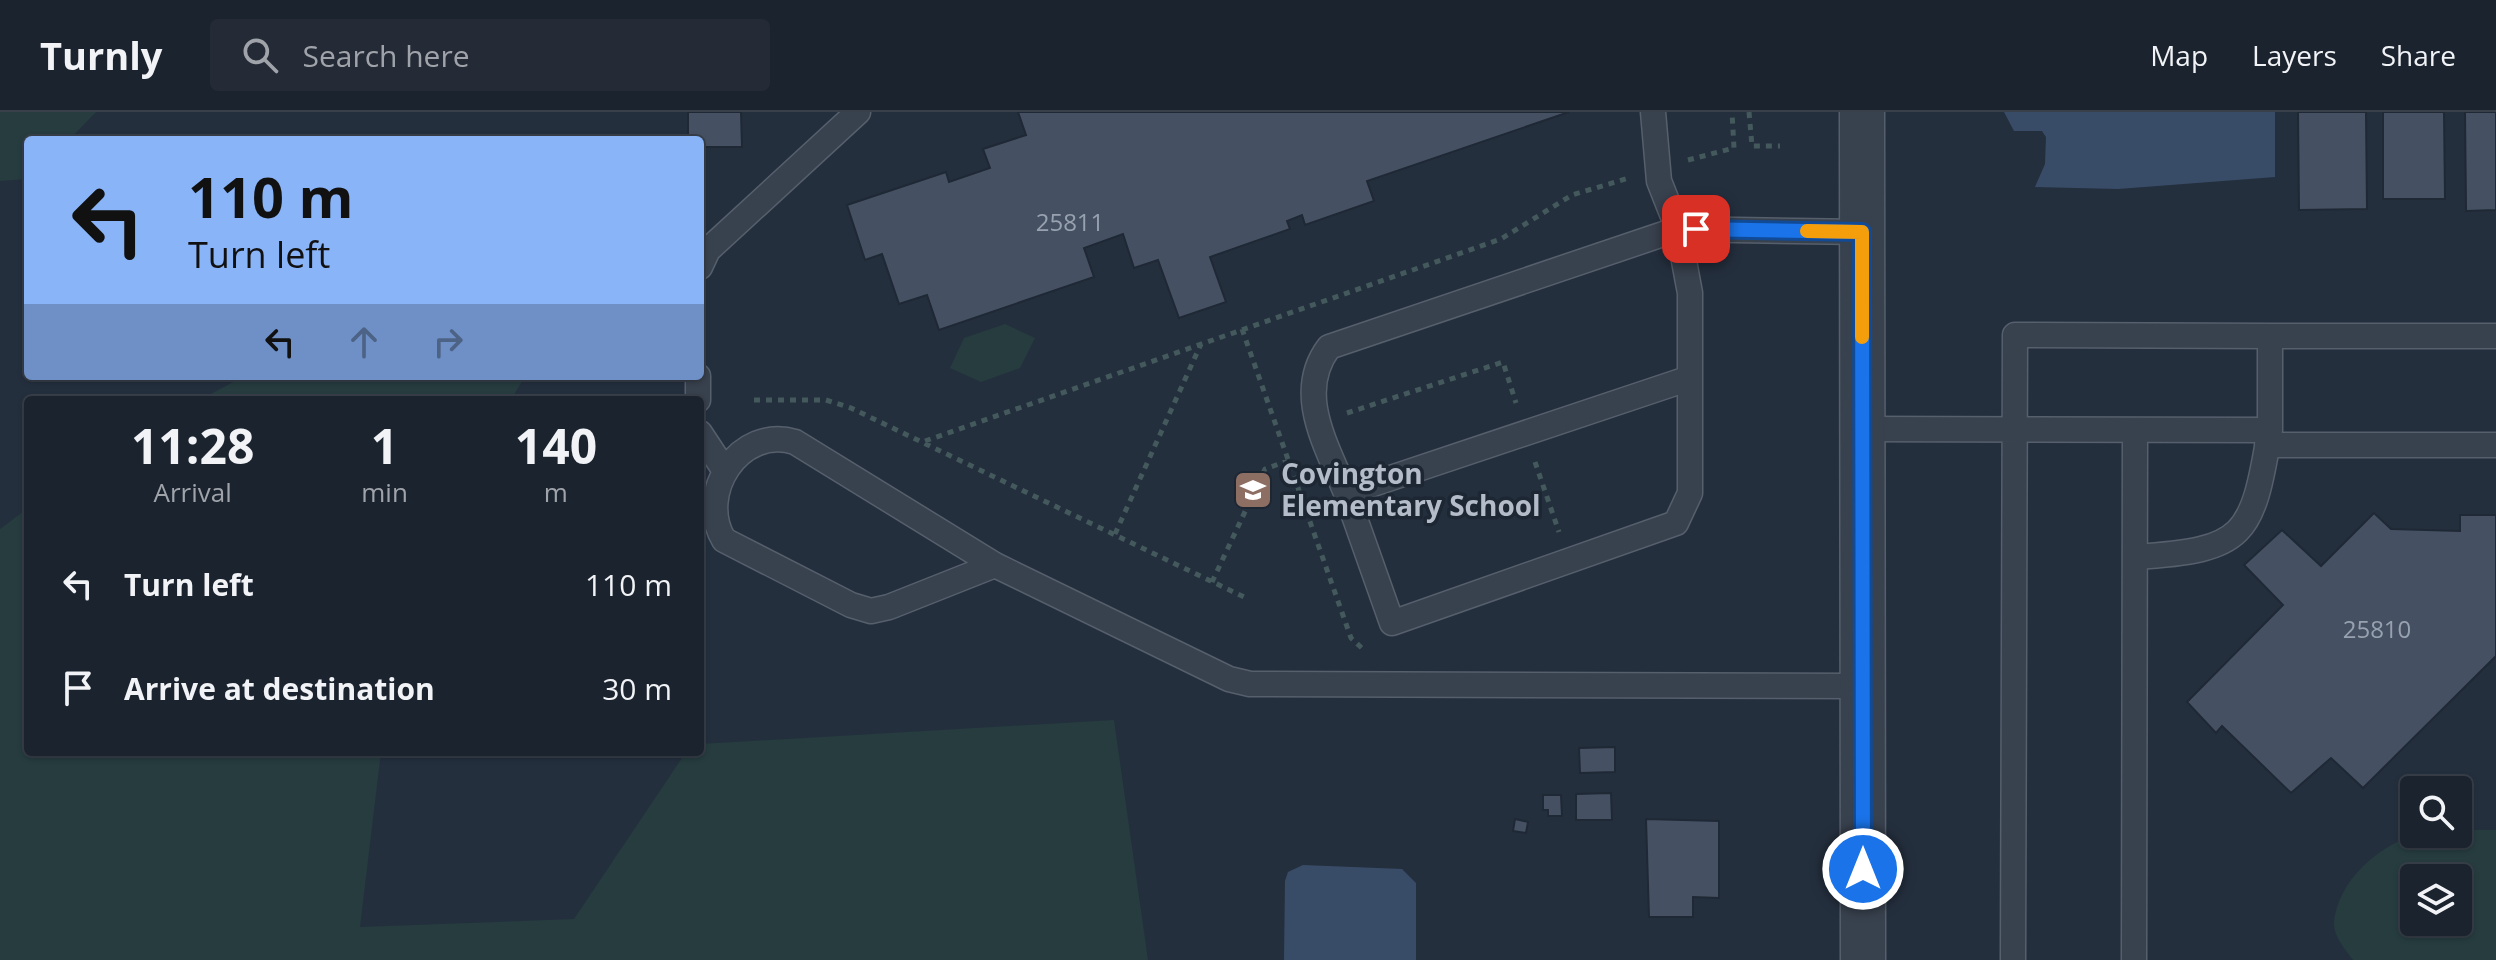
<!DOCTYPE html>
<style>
:root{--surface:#1b232e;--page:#242b36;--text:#f1f3f6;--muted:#a0a4aa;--line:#39404a}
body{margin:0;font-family:"Open Sans",sans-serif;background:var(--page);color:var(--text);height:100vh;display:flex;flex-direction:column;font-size:30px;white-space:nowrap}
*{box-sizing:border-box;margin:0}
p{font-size:26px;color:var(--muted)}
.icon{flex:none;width:44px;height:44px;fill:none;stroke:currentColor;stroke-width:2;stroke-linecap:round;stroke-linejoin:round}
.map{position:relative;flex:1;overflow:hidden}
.sheet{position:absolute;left:24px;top:284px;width:680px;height:360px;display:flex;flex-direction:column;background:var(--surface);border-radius:8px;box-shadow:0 2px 6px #0004,0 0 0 2px var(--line)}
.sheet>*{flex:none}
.top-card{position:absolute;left:24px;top:24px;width:680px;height:244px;border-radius:8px;box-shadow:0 2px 6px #0004,0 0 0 2px var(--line);background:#8ab4f8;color:#111;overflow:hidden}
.tools{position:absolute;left:2400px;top:664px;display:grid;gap:16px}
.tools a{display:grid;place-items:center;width:72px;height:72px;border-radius:8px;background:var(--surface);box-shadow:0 2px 6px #0004,0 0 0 2px var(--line);font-size:40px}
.pin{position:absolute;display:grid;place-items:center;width:68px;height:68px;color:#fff;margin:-34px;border-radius:16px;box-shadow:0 4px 12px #0006}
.me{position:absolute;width:88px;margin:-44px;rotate:0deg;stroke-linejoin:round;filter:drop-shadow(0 0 6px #0008)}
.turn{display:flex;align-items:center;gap:28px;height:168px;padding:0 32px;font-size:36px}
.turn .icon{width:104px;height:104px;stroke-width:2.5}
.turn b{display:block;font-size:56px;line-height:68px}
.lanes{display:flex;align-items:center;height:76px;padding:0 32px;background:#0003;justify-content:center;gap:40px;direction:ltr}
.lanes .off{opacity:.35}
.eta{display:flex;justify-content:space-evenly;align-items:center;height:136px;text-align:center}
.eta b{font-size:48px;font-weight:700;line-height:56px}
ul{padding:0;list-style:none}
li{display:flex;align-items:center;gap:24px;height:104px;padding:0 32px}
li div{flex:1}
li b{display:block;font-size:30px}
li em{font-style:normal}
header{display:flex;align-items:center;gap:48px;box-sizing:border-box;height:112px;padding:0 40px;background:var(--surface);border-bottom:2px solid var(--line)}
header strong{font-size:38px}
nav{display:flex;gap:44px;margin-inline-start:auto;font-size:28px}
.search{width:560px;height:72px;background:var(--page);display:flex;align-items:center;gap:20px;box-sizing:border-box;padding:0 28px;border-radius:8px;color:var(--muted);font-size:30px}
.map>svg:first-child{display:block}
</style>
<header>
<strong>Turnly</strong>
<div class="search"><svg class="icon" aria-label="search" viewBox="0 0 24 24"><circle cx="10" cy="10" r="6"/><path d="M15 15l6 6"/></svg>Search here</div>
<nav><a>Map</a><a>Layers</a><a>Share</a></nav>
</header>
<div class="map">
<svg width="2496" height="848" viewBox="0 0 2496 848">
<rect width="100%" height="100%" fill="#242f3e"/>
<path fill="#263c3f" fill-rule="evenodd" d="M0 0H96L69 28H28V67L0 69Z
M1005 212 1035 226 1020 256 981 270 950 256 964 226Z
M244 264H525L511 288H200Z
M28 396V640H381L360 815 574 807 686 640H700V632L1114 608 1148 848H0V417Z
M2458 718H2496V848H2353C2345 837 2333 824 2334 810 2338 769 2378 734 2415 723 2428 719 2444 722 2458 722ZM2458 766V810H2414V766Z"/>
<path fill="#394c67" d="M2004 0H2275V65L2118 77 2035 75 2045 52 2046 25 2042 19H2014Z
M1303 753 1402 757 1416 771V848H1284L1285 769 1288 760Z"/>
<path fill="#455162" stroke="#1f2835" stroke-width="2" d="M688 0H741L742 35H700V28H688Z
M1018 0H1569L1367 69 1374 89 1305 113 1302 103 1287 109 1290 117 1210 145 1226 190 1179 206 1158 148 1134 156 1123 122 1084 136 1094 165 939 218 927 183 899 192 882 142 865 148 847 93 946 60 949 70 990 56 983 37 1026 23Z
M2298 0H2366L2367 97 2299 98Z
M2383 0H2444L2445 87H2383Z
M2465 0H2496V98L2466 99Z
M2374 401 2391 417 2460 419V403H2496V544L2363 676 2331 646 2291 681 2222 614 2216 621 2187 590 2283 493 2244 453 2282 418 2321 454Z
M1615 635V660L1580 661 1579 636Z
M1611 681 1612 708H1576V682Z
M1543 683H1561L1562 704H1548V698H1543Z
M1515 707 1528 710 1526 721 1513 719Z
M1646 707 1719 709V786L1693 785V805H1649Z"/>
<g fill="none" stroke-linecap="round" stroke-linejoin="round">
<g stroke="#565f6c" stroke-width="27">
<path id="service" d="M700 155 708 138 858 0
M2270 224H2496
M698 264V288
M1690 266 1346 381 1392 511 1676 411 1690 381V181L1678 117 1862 120
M1862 317C1998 318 2134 318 2270 318V224L2015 223 2013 848
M700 321 725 359
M2267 333H2496
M1346 381C1327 334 1294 281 1329 235L1678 117 1659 69 1653 0
M2135 445C2246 438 2252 425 2270 318
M995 453 889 495 871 499 851 493 724 428C696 382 739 313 795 330L995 453 1229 567 1250 572 1862 574
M2134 848 2135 318"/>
</g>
<g stroke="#565f6c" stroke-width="47">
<path id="tertiary" d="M1862 0 1863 848"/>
</g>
<path stroke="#44595c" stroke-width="5" stroke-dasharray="6 6" stroke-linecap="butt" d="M1749 0 1752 34H1780
M1688 48 1734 36 1732 0
M1242 217 1351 526 1365 539
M754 288H826L851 296 1244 485
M1347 301 1503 250 1516 291
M925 329 1501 127 1572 83 1629 66
M1535 350 1559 420
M1115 422 1201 232
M1212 470 1265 357 1287 349"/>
<use href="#service" stroke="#38414e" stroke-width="24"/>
<use href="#tertiary" stroke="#38414e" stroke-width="44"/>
</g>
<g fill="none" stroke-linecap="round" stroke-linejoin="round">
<g stroke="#114b97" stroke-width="20">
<path id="route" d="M1696 117 1862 120 1863 757"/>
</g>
<use href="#route" stroke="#1a73e8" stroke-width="14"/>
<path stroke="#f59e0b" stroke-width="14" d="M1807 119 1862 120V225"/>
</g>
<defs>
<g id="school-square" transform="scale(2)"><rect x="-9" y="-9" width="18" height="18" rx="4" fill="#8d6e63" stroke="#1d2633"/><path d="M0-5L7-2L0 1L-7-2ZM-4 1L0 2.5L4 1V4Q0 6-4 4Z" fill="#fff"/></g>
</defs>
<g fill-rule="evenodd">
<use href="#school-square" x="1253" y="378"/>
</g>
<g text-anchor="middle" stroke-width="7" stroke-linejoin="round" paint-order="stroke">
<g font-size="24" fill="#98a1af">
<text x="1070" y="119">25811</text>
<text x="2377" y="526">25810</text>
</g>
<g font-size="28" font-weight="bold" fill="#b4bcc9" stroke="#1d2633" text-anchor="start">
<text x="1281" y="372">Covington<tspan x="1281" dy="32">Elementary School</tspan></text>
</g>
</g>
</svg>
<div class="tools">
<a><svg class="icon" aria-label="search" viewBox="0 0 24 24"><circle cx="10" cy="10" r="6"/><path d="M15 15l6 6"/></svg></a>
<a><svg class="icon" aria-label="layers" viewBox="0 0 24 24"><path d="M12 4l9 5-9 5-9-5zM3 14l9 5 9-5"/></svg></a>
</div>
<div class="pin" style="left:1696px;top:117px;background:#d93025"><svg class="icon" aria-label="arrive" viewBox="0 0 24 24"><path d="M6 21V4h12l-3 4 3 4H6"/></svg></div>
<svg class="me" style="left:1863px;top:757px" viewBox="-20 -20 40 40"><circle r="17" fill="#1a73e8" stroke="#fff" stroke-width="3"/><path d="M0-11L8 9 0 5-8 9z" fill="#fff"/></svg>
<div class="top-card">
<div class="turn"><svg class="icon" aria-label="left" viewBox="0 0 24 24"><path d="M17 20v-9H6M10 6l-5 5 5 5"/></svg><div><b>110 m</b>Turn left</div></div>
<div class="lanes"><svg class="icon" aria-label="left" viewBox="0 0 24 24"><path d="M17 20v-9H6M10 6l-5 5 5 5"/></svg><svg class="icon off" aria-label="ahead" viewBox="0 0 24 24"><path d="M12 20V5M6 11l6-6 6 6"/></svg><svg class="icon off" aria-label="right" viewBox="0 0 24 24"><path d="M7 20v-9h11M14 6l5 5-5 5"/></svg></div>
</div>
<section class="sheet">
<div class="eta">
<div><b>11:28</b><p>Arrival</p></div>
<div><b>1</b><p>min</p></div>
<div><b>140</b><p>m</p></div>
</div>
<ul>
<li><svg class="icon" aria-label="left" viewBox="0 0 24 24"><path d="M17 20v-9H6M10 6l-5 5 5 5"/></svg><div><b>Turn left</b></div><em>110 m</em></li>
<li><svg class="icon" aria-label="arrive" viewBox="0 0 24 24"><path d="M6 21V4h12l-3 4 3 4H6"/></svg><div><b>Arrive at destination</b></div><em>30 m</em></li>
</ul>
</section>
</div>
